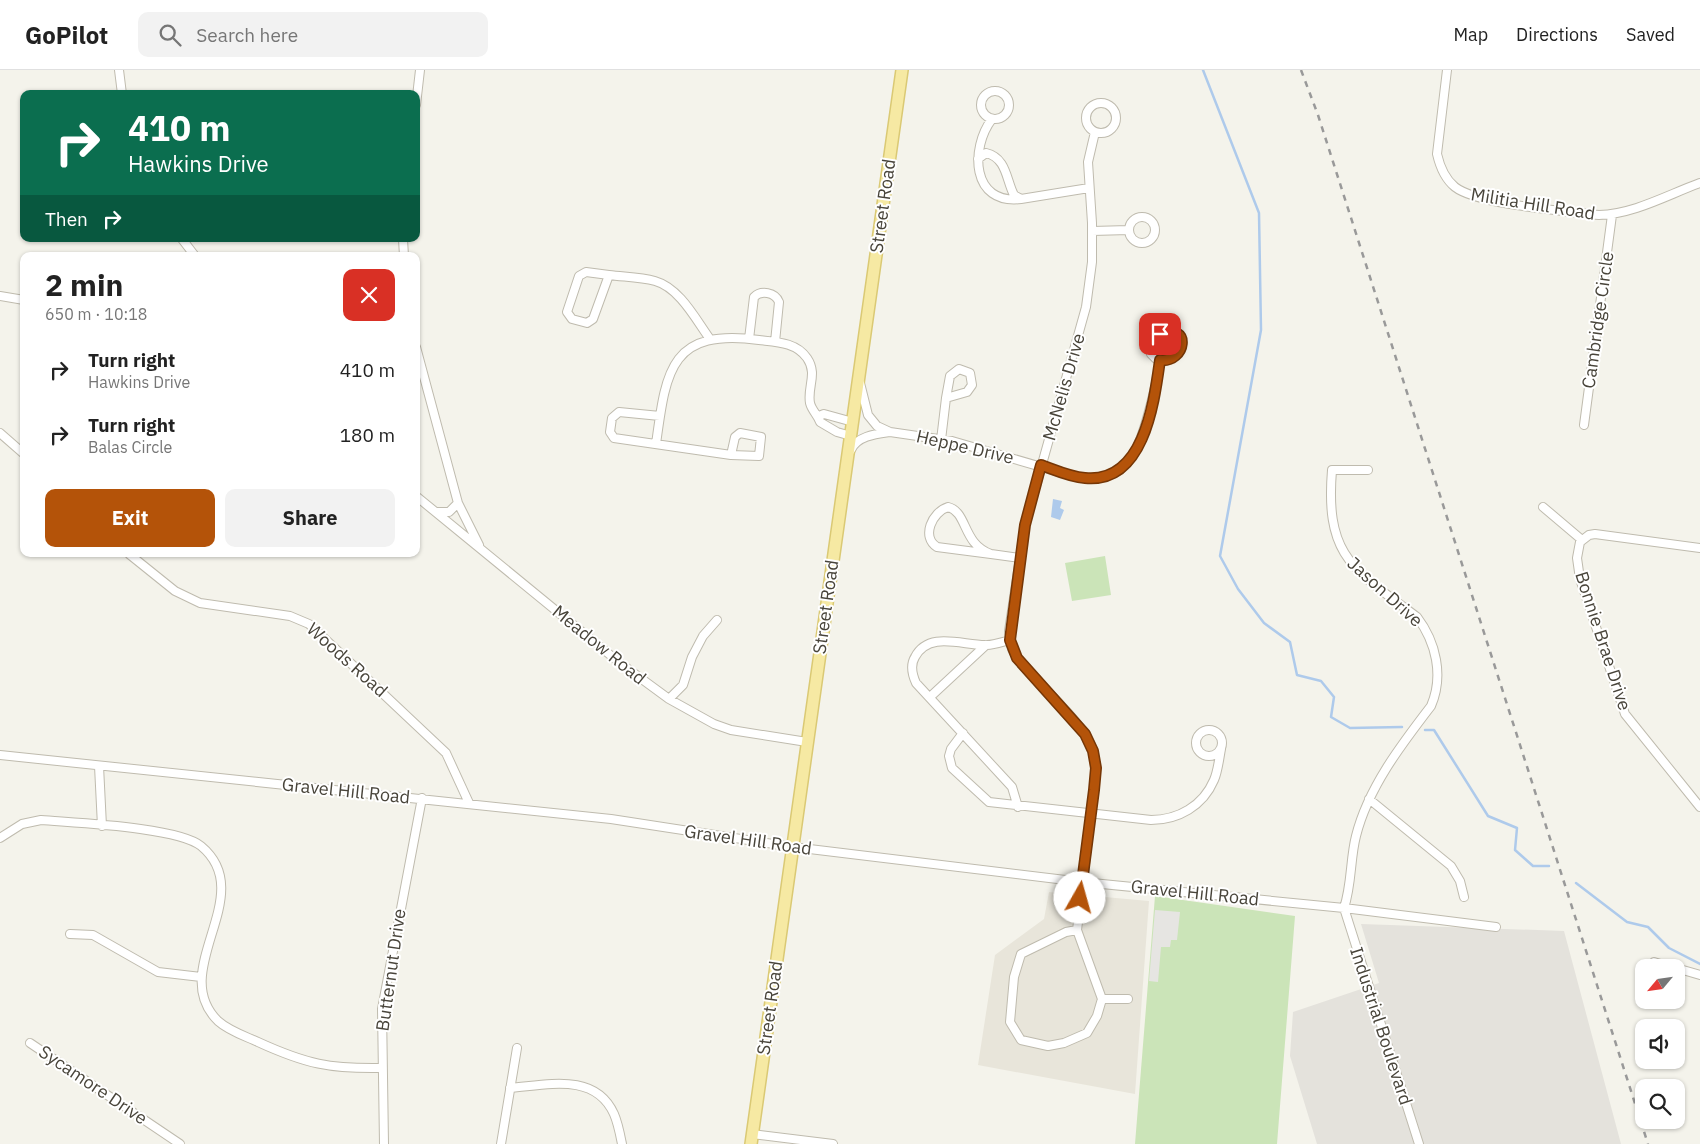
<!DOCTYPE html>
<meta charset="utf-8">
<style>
:root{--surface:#fff;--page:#f2f2f2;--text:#222;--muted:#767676;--line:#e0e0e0;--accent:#b45309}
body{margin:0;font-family:"IBM Plex Sans",sans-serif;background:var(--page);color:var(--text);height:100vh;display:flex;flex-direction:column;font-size:19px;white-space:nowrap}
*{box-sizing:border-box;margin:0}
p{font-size:16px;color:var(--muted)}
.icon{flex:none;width:28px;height:28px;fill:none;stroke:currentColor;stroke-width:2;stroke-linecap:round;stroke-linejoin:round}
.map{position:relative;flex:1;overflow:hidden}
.sheet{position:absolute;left:20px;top:182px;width:400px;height:305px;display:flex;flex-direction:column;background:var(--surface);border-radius:10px;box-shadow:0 1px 4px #0004}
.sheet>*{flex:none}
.banner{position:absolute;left:20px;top:20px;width:400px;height:152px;border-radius:10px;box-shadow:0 1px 4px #0004;background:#0b6e4f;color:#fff;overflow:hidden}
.needle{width:32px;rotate:241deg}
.fabs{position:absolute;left:1635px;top:889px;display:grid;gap:10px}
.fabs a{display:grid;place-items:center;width:50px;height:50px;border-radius:10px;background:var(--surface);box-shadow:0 1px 4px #0004;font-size:25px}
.pin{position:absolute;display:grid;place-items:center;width:42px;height:42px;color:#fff;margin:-21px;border-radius:10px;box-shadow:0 2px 8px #0006}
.me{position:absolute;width:55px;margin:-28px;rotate:7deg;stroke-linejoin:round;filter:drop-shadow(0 0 4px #0008)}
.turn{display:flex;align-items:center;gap:18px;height:105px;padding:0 25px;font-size:22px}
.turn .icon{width:65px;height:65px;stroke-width:2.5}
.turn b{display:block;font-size:35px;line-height:42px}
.then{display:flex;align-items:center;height:48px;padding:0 25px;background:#0003;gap:10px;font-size:19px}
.round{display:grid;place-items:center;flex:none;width:52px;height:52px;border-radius:10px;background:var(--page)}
.headline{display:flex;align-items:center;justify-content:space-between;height:85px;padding:0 25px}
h1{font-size:30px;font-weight:800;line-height:38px}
.button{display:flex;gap:10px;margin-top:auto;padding:10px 25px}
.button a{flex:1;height:58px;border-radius:10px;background:var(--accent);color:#fff;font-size:20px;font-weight:800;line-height:58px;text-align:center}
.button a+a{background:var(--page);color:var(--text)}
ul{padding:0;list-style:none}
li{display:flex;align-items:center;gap:15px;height:65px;padding:0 25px}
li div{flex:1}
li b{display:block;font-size:19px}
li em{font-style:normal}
header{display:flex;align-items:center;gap:30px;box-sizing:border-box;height:70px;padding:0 25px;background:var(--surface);border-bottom:1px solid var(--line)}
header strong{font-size:24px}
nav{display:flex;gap:28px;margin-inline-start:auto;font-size:18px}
.search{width:350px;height:45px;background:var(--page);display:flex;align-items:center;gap:12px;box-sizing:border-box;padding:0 18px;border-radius:10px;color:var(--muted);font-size:19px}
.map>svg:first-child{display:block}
</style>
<header>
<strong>GoPilot</strong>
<div class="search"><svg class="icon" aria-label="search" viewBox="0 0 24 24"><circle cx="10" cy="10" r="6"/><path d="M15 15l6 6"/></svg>Search here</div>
<nav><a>Map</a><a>Directions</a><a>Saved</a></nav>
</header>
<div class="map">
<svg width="1700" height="1074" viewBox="0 0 1700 1074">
<rect width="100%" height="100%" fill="#f4f3eb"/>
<path fill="#e8e5da" d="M1049 822 1149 831 1135 1024 978 995 995 885 1044 849Z"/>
<path fill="#e4e2dc" d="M1361 854 1564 861 1621 1074H1317L1290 986 1293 942 1379 913Z"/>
<path fill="#cbe4b8" d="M1105 486 1111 525 1072 531 1065 493Z
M1155 826 1295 846 1277 1074H1135Z"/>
<path fill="#e6e5e2" d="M1155 840 1180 842 1177 870H1171L1170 877H1161L1158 912 1149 911Z"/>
<path fill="#aecaeb" d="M1053 429 1062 431 1060 438 1064 440 1060 450 1051 447Z"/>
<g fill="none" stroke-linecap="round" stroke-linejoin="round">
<path stroke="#aecaeb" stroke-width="2.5" d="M1203 0 1259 143 1261 260 1220 486 1238 519 1264 553 1290 572 1297 605 1321 611 1334 627 1331 647 1350 658 1402 657
M1425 660H1434L1488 746 1517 758 1515 780 1533 796H1549
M1576 813 1627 852 1648 857 1669 878 1700 894"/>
<g stroke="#bfbbae" stroke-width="10">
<path id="street" d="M119 0 122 24
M1447 0 1437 84C1440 97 1445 109 1455 117 1478 135 1567 141 1599 145 1634 144 1667 125 1700 113
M981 35a14 14 0 1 1 28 0a14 14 0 1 1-28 0Z
M1086 48a15 15 0 1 1 30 0a15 15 0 1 1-30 0Z
M416 35 420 0
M992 49C970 78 971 135 1021 129
M978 89 986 83C1007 88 1006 110 1014 125L1021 129 1089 118
M1129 160a13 13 0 1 1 26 0a13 13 0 1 1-26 0Z
M1092 161 1129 160
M182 169 195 186
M403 169 404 186
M586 202 609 205 593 249 587 253 572 249 567 242 579 206Z
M609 205C624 207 640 207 655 211 680 218 696 250 710 269
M0 226 24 230
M1167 261C1188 260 1182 281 1170 289H1156L1151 284C1149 272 1156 265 1167 261Z
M749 269 754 227C761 220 775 222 779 232L775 272
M416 277 458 433
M959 299 970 303 972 315 967 322 946 328 950 306Z
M860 313 868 345 877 356 890 362 952 371 1076 407C1122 414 1135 390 1146 352 1152 331 1157 312 1160 290
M660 346 619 342 612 348 610 362 614 368 731 385
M819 346 824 344 853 352
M1584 355 1612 145
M0 363 24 384
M740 363 761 367 759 386 731 385 735 367Z
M941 370 946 328
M656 374C666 301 670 258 759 270 776 272 796 272 807 288 818 304 807 317 810 333 812 341 818 345 820 352L837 362 851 366
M851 380C857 366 876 364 890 362
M1368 400H1332C1325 487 1353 499 1417 547 1436 572 1444 606 1431 636 1401 675 1368 718 1356 766 1350 789 1352 814 1344 838L1419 1074
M416 426 620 593 669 629 714 654 731 660 807 672
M948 437C968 442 962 474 991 484L937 477C921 467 932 442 948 437Z
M1543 437 1582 470
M437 442H449L458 433 479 475
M1700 478 1595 464 1589 465 1580 472 1577 488 1580 509 1625 644 1700 737
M129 484 175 521 200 533 290 546 309 554 446 683 469 733
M991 484 1020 488
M1010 570C1002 572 994 575 987 575 964 576 929 560 915 587 910 595 912 604 916 613L1012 717 1018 737
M930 627 986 575
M669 629 683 615 692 587 703 566 717 550
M1196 673a13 13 0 1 1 26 0a13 13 0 1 1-26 0Z
M963 663 951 679 949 686 952 698 989 732 1151 750C1178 750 1203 736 1214 710 1218 701 1219 689 1221 679
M0 685 611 749 793 777 1082 812 1344 838 1496 857
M99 696 102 756
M1369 729 1451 796 1460 811 1464 827
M0 768 22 754 41 750C75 753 178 757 201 776 260 825 166 900 218 951 229 961 245 966 258 972 306 994 330 999 382 998
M1077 860 1066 862 1021 884 1014 907 1010 952 1021 970 1048 976 1064 973 1087 963 1097 946 1102 929 1077 860 1094 720C1095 707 1097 694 1093 681 1084 651 1037 615 1017 588L1012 579 1009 561 1025 455 1086 237 1092 192V153L1088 92 1095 62
M70 864 93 865 158 902 201 907
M1654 892 1673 898
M1676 898 1700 905
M1102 929H1128
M30 973 180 1074
M510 1018C547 1015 595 1002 614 1044 618 1053 620 1064 622 1074
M752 1064 833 1074
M384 1074 382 939 422 728
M501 1074 517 978"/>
</g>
<g stroke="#dac974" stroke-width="14">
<path id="primary" d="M751 1074 902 0"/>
</g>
<use href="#street" stroke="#fff" stroke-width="8"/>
<use href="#primary" stroke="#f6e9a3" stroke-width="11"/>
<path stroke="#999" stroke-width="2.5" stroke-dasharray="6 6" stroke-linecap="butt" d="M1301 0 1318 45 1648 1074"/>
</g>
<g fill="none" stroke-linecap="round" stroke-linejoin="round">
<g stroke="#753606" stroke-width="12">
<path id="route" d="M1080 828 1094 720 1096 698 1093 681 1085 664 1017 588 1010 570 1025 455 1041 395C1055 400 1070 407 1085 408 1144 414 1154 333 1160 290 1186 293 1192 252 1160 264"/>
</g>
<use href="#route" stroke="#b45309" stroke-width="9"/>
</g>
<g text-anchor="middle" stroke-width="4" stroke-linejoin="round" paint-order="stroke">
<g font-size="18" fill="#48443a" stroke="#fff">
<text transform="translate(1533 134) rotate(9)" y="6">Militia Hill Road</text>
<text transform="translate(883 136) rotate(-82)" y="6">Street Road</text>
<text transform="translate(1598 250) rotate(-82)" y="6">Cambridge Circle</text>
<text transform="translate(1064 317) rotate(-74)" y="6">McNelis Drive</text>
<text transform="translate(965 377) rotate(13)" y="6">Heppe Drive</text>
<text transform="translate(1385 522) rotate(42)" y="6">Jason Drive</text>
<text transform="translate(826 537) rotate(-82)" y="6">Street Road</text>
<text transform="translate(1603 571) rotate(72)" y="6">Bonnie Brae Drive</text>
<text transform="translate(599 575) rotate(39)" y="6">Meadow Road</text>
<text transform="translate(347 590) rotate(42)" y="6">Woods Road</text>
<text transform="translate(346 721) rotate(6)" y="6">Gravel Hill Road</text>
<text transform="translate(748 770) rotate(8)" y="6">Gravel Hill Road</text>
<text transform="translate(1195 823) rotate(6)" y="6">Gravel Hill Road</text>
<text transform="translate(391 900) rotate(-82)" y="6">Butternut Drive</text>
<text transform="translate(770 938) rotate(-82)" y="6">Street Road</text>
<text transform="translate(1381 956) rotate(72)" y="6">Industrial Boulevard</text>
<text transform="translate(93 1015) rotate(34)" y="6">Sycamore Drive</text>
</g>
</g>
</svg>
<div class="fabs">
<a><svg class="needle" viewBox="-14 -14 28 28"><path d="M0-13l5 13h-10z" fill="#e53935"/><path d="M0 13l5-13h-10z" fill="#767676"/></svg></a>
<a><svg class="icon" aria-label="sound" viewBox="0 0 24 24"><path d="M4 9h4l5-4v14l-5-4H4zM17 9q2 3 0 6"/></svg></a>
<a><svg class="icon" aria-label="search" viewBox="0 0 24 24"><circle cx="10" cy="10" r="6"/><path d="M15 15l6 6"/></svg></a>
</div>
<div class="pin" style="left:1160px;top:264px;background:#d93025"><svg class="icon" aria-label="arrive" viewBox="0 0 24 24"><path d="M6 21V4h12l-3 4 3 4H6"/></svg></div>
<svg class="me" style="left:1080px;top:828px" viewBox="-20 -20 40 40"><circle r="19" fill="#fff"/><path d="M0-13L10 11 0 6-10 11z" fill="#b45309"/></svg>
<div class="banner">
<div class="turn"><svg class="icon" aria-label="right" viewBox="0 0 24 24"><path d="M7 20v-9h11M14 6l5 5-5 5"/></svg><div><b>410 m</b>Hawkins Drive</div></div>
<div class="then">Then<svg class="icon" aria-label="right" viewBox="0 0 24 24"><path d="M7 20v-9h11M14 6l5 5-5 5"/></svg></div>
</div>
<section class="sheet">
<div class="headline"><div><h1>2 min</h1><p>650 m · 10:18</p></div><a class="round" style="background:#d93025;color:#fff"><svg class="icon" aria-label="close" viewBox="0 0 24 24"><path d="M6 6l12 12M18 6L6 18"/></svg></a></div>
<ul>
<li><svg class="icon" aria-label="right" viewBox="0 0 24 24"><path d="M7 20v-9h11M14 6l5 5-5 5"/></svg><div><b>Turn right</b><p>Hawkins Drive</p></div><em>410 m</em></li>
<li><svg class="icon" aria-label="right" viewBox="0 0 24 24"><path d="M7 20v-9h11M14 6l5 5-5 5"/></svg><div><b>Turn right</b><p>Balas Circle</p></div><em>180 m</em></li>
</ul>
<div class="button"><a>Exit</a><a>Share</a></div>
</section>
</div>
